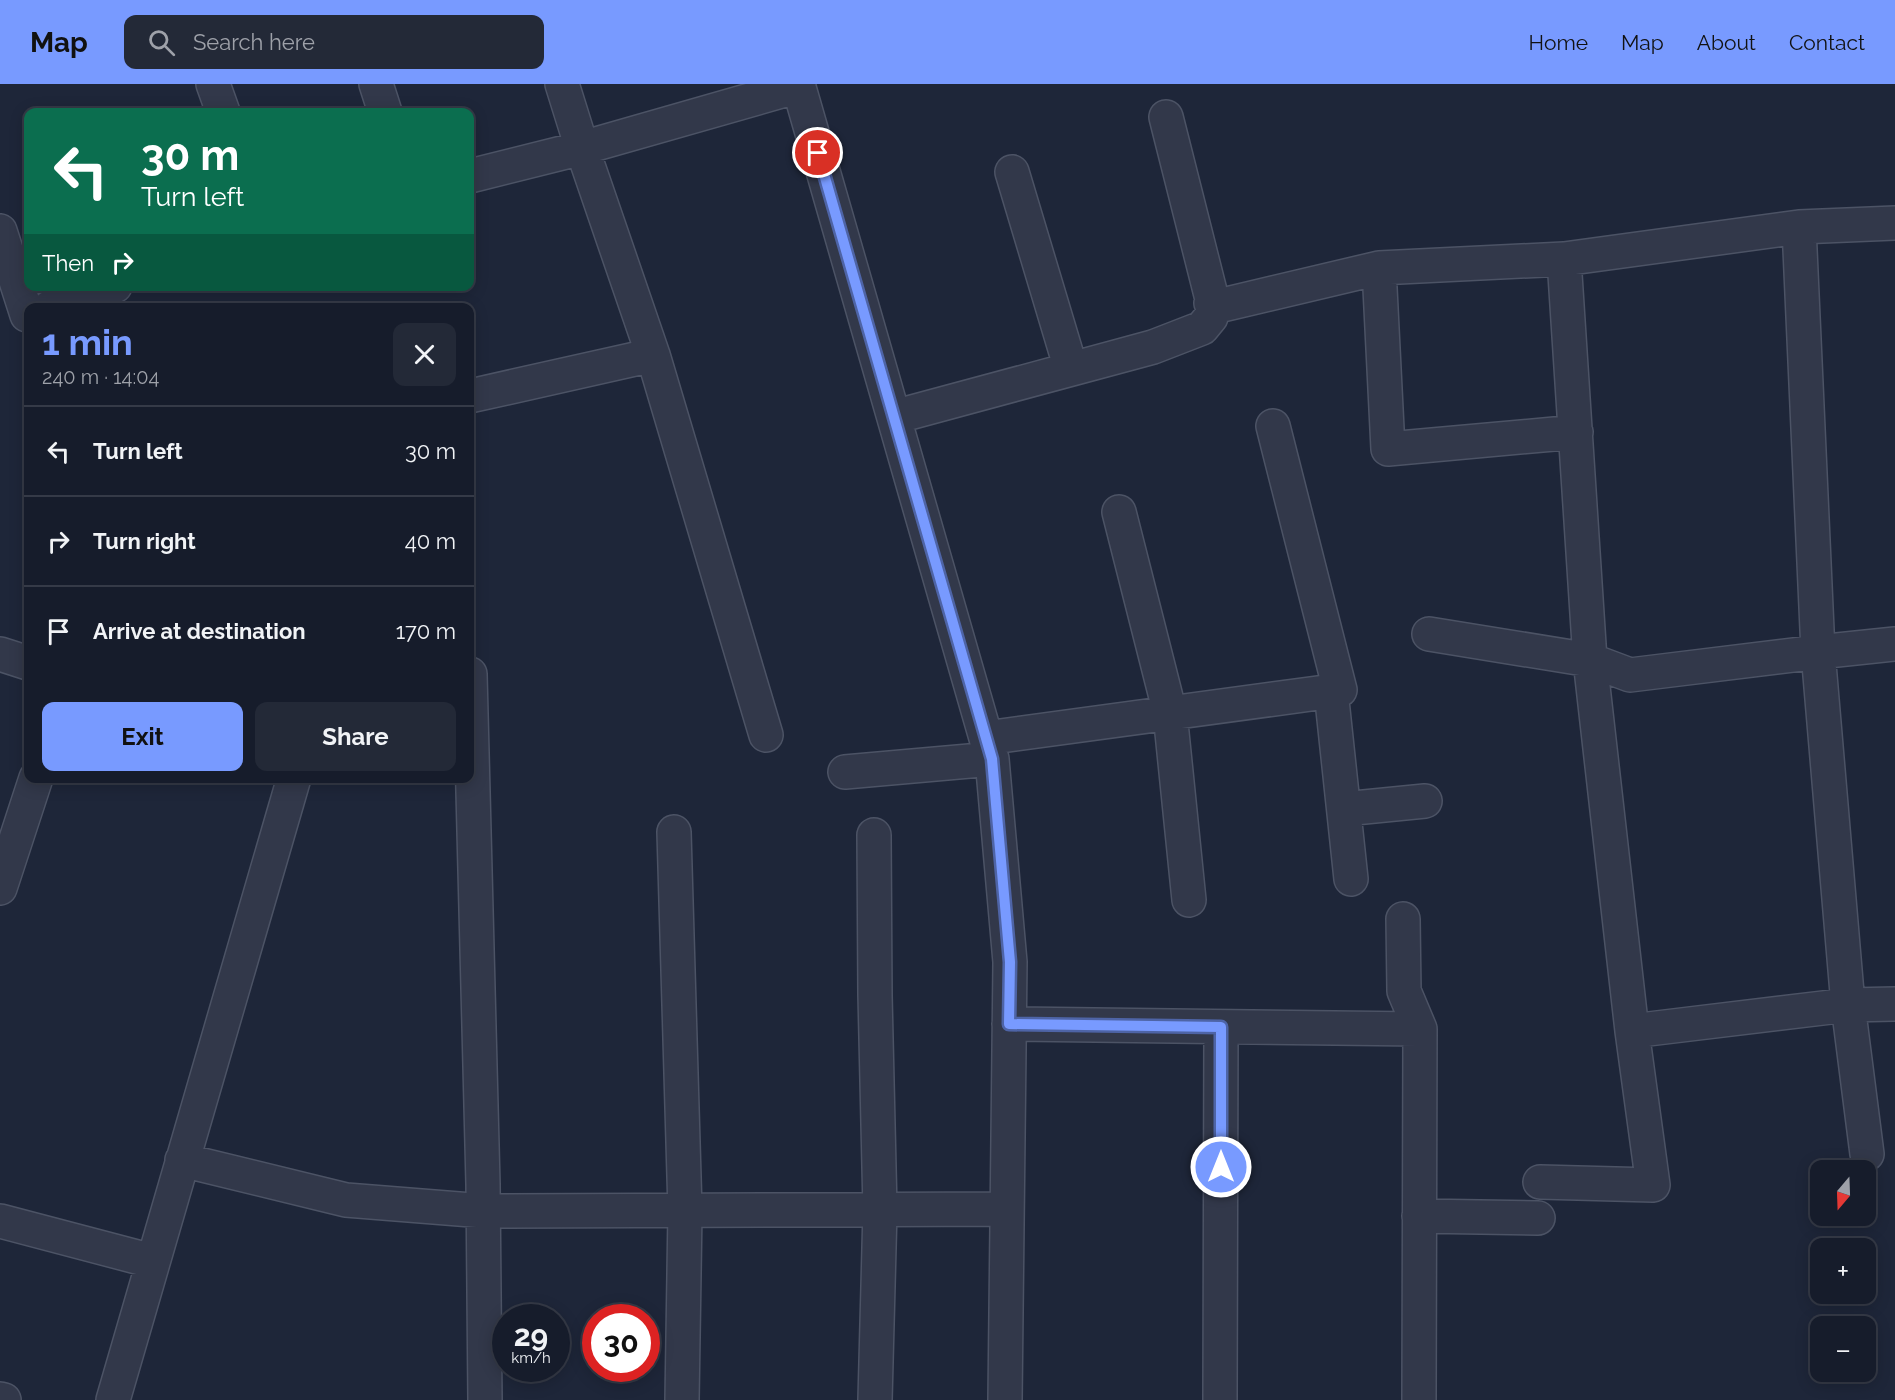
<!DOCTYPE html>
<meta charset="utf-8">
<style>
:root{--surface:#161c2b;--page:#232937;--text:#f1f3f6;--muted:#9ea1a9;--line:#353a47;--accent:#789aff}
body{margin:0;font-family:Raleway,sans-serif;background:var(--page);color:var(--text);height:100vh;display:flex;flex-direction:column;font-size:22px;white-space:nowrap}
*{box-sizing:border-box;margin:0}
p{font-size:20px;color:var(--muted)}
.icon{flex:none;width:33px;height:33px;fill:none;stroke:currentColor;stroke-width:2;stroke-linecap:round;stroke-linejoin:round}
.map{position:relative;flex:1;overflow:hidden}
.details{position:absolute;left:24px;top:219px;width:450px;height:480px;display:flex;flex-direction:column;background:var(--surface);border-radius:12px;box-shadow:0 3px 15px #0003,0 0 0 2px var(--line)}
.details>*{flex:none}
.top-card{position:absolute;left:24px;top:24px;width:450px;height:183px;border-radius:12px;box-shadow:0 3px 15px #0003,0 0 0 2px var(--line);background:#0b6e4f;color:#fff;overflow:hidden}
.needle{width:39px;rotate:199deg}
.fabs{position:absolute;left:1810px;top:1076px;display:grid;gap:12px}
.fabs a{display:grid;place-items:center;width:66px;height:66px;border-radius:12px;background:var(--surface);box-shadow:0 3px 15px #0003,0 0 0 2px var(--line);font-size:30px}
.speed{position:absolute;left:492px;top:1220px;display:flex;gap:12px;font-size:30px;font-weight:700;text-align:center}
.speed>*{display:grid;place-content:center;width:78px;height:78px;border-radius:50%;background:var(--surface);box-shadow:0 3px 15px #0003,0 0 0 2px var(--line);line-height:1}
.speed small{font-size:15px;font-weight:400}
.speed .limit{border:9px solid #d22;background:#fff;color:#111}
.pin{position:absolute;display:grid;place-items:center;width:51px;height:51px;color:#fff;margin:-26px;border:3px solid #fff;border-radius:50%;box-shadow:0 2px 6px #0007}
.me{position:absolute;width:66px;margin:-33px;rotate:0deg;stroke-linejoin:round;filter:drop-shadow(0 0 4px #0008)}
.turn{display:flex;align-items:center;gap:21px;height:126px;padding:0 18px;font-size:27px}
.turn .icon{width:78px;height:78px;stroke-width:2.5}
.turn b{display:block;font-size:42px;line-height:51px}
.then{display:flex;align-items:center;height:57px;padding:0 18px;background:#0003;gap:12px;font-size:22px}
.round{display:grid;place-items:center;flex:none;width:63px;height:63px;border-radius:12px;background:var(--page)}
.head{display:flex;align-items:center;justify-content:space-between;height:102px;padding:0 18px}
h1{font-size:36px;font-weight:700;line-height:45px;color:var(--accent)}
.cta{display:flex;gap:12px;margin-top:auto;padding:12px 18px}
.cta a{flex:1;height:69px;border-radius:12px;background:var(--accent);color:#111;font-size:24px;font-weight:700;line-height:69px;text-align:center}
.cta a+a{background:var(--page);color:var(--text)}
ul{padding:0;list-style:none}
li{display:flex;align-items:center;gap:18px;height:90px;padding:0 18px;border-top:2px solid var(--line)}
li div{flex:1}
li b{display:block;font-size:22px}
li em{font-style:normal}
header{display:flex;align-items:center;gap:36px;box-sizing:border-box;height:84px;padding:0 30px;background:var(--accent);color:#111}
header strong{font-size:28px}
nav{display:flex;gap:33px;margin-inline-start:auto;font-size:21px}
.search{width:420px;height:54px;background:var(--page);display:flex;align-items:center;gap:15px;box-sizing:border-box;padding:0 21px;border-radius:12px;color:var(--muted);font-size:22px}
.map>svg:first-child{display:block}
</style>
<header>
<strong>Map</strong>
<div class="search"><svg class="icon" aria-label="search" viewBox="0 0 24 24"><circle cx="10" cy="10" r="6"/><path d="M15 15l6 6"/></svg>Search here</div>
<nav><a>Home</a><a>Map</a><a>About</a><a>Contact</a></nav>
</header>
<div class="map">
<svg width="1895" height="1316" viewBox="0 0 1895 1316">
<rect width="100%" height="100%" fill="#1e2639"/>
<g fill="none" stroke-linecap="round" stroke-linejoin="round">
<g stroke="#4c5365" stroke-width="36">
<path id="minor" d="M213 0 223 28
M376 0 385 28
M562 0 582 64 653 271 766 651
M798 0 992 675 1010 878 1005 1316
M1012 88 1071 285
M470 92 582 64 799 2
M1895 139 1799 143 1818 568 1895 560
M1799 143 1564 175 1590 576 1630 591 1818 568 1848 921 1895 920
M0 147 27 231
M1564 175 1379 184 1388 365 1576 348
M1211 219 1214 223 1379 184
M49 224 115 202
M470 312 653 271
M894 333 1153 263 1202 244 1211 233 1214 223 1166 33
M1119 428 1170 629 1189 816
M1429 550 1590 576 1632 947 1653 1101 1540 1098
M0 570 28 579
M470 590 483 1100 485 1316
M1331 607 1351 795
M986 654 1340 606 1273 342
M845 688 992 675
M1344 725 1425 717
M674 748 685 1127 682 1316
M874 751 875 911 880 1126 875 1316
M0 804 36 694
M1403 835 1404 907 1420 945
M1009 940 1420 945 1419 1316
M1632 947 1848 921 1867 1070
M182 1076 346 1116 484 1127 1007 1125
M1419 1132 1538 1134
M0 1137 152 1177
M0 1315 4 1316
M113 1316 294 694
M1220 1316 1221 943"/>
</g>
<use href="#minor" stroke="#32384a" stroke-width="33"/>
</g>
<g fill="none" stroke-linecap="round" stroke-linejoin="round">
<g stroke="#4e64a6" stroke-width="15">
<path id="route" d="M818 69 992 675 1010 878 1009 940 1221 943V1083"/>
</g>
<use href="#route" stroke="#789aff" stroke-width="10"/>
</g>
</svg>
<div class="fabs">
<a><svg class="needle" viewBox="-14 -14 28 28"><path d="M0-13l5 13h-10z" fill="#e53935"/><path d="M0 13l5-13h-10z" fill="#9ea1a9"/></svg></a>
<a>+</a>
<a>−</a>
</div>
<div class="speed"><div>29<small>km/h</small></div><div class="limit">30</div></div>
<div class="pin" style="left:818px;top:69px;background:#d93025"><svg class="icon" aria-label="arrive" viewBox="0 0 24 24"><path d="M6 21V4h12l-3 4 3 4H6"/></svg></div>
<svg class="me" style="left:1221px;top:1083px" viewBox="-20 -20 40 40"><circle r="17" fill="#789aff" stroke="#fff" stroke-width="3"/><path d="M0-11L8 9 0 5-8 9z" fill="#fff"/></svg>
<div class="top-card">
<div class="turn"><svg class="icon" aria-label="left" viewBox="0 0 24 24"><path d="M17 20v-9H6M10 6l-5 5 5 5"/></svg><div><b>30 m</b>Turn left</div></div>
<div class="then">Then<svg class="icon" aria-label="right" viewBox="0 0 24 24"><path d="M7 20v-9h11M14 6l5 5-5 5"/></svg></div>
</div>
<section class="details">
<div class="head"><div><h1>1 min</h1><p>240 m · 14:04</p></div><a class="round"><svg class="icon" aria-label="close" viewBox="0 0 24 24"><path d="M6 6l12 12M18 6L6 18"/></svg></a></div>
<ul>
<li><svg class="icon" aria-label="left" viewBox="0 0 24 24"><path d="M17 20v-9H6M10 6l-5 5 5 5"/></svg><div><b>Turn left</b></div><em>30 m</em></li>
<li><svg class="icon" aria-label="right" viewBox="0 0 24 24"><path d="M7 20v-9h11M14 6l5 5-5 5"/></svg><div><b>Turn right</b></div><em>40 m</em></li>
<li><svg class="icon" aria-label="arrive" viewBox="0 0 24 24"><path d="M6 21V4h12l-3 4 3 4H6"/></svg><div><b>Arrive at destination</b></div><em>170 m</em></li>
</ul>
<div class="cta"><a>Exit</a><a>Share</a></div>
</section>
</div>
